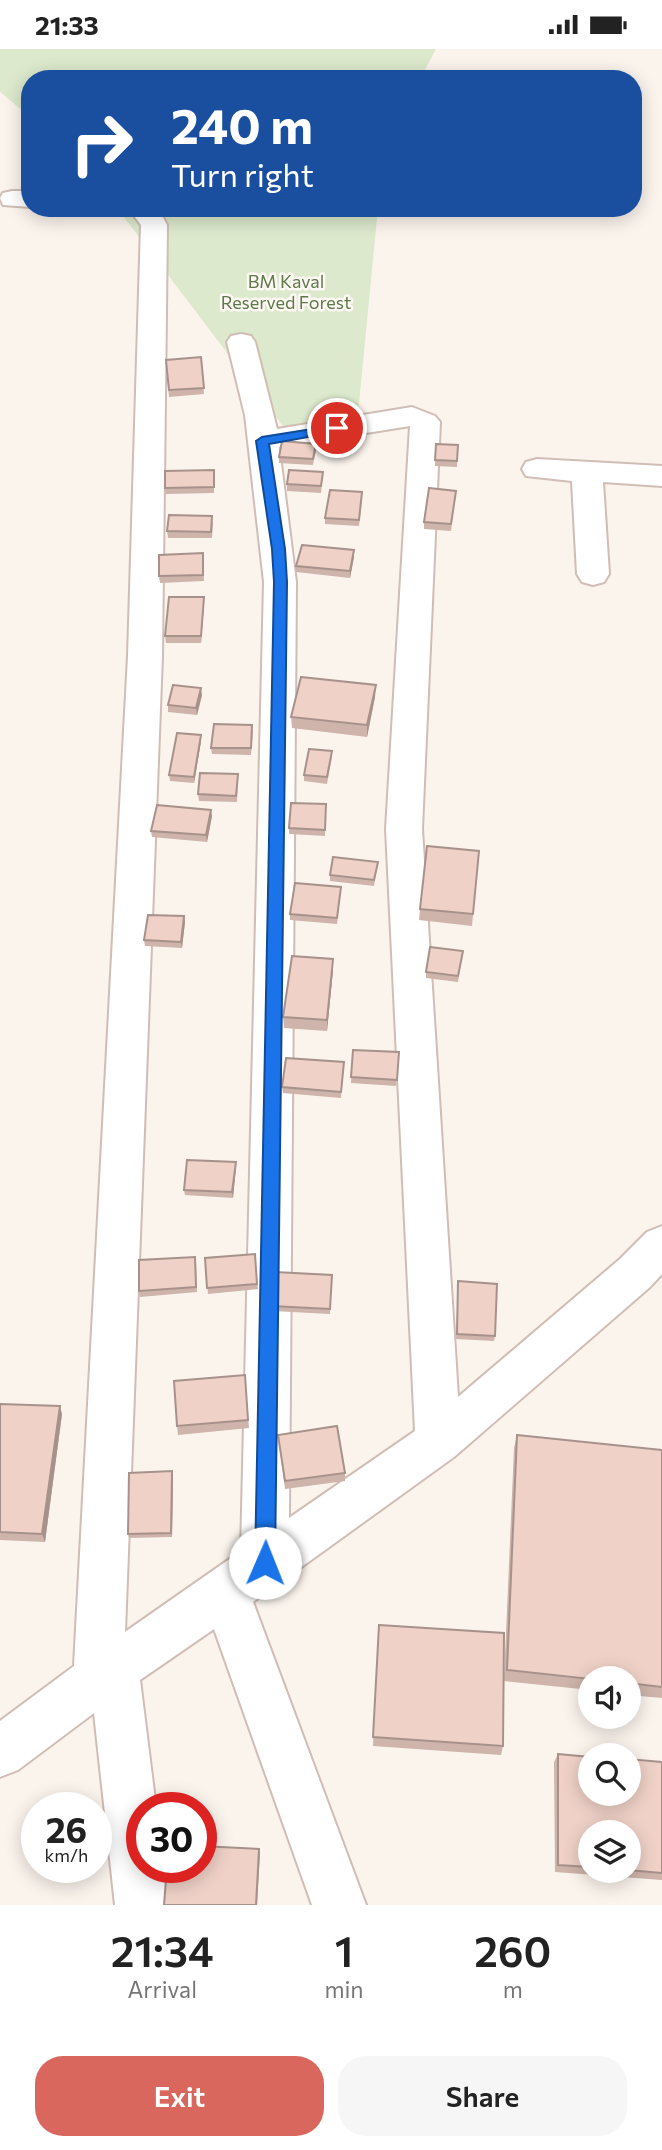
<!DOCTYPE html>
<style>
:root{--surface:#fff;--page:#f6f6f6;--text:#222;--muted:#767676;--accent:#da675e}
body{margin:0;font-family:Commissioner,sans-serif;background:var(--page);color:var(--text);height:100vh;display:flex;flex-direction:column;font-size:26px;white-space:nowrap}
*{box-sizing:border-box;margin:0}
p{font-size:23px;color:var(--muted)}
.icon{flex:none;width:38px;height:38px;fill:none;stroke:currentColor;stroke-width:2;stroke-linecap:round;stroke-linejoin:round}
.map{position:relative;height:1856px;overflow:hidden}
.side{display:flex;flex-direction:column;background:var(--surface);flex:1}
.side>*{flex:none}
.banner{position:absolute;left:21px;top:21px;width:621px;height:147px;border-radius:28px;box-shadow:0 4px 18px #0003;background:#1a4fa0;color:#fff;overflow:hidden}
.buttons{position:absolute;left:578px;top:1617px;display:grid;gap:14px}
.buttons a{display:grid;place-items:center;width:63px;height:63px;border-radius:50%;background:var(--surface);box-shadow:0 4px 18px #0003;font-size:35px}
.speed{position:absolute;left:21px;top:1743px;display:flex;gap:14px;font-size:35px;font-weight:700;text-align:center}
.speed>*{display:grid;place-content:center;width:91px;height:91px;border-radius:50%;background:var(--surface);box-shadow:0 4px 18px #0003;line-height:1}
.speed small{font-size:18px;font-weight:400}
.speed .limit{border:10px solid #d22;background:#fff;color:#111}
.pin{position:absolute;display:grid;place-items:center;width:60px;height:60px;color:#fff;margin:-30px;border:4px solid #fff;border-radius:50%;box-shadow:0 2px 7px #0007}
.me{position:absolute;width:77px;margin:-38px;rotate:1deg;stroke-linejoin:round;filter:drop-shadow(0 0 5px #0008)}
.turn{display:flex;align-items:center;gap:24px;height:147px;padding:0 35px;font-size:32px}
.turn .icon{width:91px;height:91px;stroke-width:2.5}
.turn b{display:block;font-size:49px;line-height:60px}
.eta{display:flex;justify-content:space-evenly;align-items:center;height:119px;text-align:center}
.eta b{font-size:42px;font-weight:600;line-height:49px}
.button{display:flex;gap:14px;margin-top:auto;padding:14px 35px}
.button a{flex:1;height:80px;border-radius:28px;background:var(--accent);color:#fff;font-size:28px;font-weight:600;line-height:80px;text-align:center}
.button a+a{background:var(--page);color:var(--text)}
.status{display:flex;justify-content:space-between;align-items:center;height:49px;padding:0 35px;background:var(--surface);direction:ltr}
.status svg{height:19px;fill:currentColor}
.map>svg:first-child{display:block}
</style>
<div class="status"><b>21:33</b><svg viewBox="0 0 49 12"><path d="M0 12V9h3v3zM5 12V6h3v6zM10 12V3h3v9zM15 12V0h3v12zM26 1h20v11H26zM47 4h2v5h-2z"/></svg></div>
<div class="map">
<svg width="662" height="1856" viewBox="0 0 662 1856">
<rect width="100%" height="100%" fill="#fbf4ed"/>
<path fill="#dce9cc" d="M0 0H436L420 30H30V68L0 43Z
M117 159H378L355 396 292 389Z"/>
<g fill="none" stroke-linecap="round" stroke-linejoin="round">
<g stroke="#d0bdb5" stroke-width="4">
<path id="minor" d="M12 142H30V158L3 156 0 149 3 144Z
M128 159H158L167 176 162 607 125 1583 241 1502 264 533 245 366 227 293 231 287 241 285 251 287 255 293 277 380 412 358 435 367 440 373 422 780 458 1348 620 1210 647 1183 662 1177V1225L650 1238 454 1408 253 1553 366 1856H312L214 1580 140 1631 156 1759H142V1818H164L169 1856H115L94 1664 18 1721 0 1728V1672L74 1617 128 607 141 176ZM410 377 386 780 415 1382 289 1469 296 533 279 398Z
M537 410 662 417V437L603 433 609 525 604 533 593 536 582 533 577 525 572 432 526 427 522 420 526 413Z"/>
</g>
<use href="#minor" fill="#fff" fill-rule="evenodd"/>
</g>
<path fill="#ceb4ab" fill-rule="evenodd" d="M201 308 204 345 169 348 166 311Z
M436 395 458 396 457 418 435 417Z
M316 401 313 416 279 414V408Z
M214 421V444L166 445 165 439Z
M323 423 321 444 287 442V435Z
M456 442 451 482 424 480V473Z
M362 450 359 477 325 475V469Z
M213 473 212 489H168L167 482Z
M203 504 204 532 160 534 159 527Z
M354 508 350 529 296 523V517Z
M204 555 201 594H166L165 587Z
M202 646 197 666 168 663V656Z
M375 648 367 688 292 679 291 668Z
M253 682 251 706 212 705 211 699Z
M201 692 194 734 170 732 169 726Z
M332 708 327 735 304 732V726Z
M238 732 237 753 199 752 198 745Z
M326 755 325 787 289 785V779Z
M212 767 207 793 152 788 151 782Z
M479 802 472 877 419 871 420 860Z
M378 813 374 837 330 832V826Z
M341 838 337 875 290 871V865Z
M184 867 185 873 182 899 145 897 144 891Z
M462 908 458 933 426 929V923Z
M333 921 327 982 284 979 283 968Z
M353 1001 399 1003 396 1037 351 1034Z
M344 1013 341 1049 283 1044 282 1038Z
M236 1118 233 1149 185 1146 184 1141Z
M255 1205 258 1240 208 1245 205 1209Z
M196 1213 197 1243 140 1248 139 1242Z
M332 1226 330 1265 273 1262 272 1257Z
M458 1237 495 1287 494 1292 456 1290Z
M245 1326 249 1379 178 1386 177 1377Z
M0 1355 62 1365 45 1493 0 1491Z
M278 1386 345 1424V1432L285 1440Z
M517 1386 662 1401V1649L628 1646V1629H590V1641L504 1632 503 1697 501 1706 373 1697 379 1576 504 1630 514 1399Z
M173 1426 172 1488 129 1489 128 1485Z
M558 1705 662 1713V1831L555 1823 554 1713ZM590 1783 628 1822H590Z"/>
<path fill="#a7928b" d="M354 501V508L350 529V522Z
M204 548V555L201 594V587Z
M376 636 375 648 367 688V676Z
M201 639 202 646 197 666 196 659Z
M201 686V692L194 734V728Z
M211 761 212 767 207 793 206 786Z
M184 867 185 873 182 899 181 893Z
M333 910V921L327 982V971Z
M236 1113V1118L233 1149 232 1143Z
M60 1357 62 1365 45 1493 42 1485Z
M172 1422 173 1426 172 1488 171 1484Z
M259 1800 260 1805 257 1856H256Z"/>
<path fill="#efd1c7" stroke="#a7928b" stroke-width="2" d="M201 308 204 339 169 341 166 311Z
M282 392 316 395 313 410 279 408Z
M436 395 458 396 457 412 435 411Z
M214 421V438L165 439V422Z
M289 421 323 423 321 437 287 435Z
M429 439 456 442 451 475 424 473Z
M330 441 362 443 359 471 325 469Z
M169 466 212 467 211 483 167 482Z
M302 496 354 501 350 522 296 517Z
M203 504V526L159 527V506Z
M169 548H204L201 587H165Z
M301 628 376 636 367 676 291 668Z
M173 636 201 639 196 659 168 656Z
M214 675 252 676 251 699H211Z
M177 684 201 686 194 728 169 726Z
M309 700 332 702 327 728 304 726Z
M200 724 238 725 236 747 198 745Z
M291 754 326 755 325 781 289 779Z
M157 756 211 761 206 786 151 782Z
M427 797 479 802 473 865 420 860Z
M333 808 378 813 374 831 330 826Z
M295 834 341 838 337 869 290 865Z
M148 866 184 867 181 893 144 891Z
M430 898 463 902 458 927 426 923Z
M292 907 333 910 327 971 283 968Z
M353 1001 399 1003 397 1031 351 1028Z
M286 1009 344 1013 341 1043 282 1038Z
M187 1111 236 1113 232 1143 184 1141Z
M255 1205 257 1235 207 1239 205 1209Z
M195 1208 196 1238 139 1242V1211Z
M275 1223 332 1226 330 1260 272 1257Z
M458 1232 497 1235 495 1287 457 1285Z
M245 1326 248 1371 177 1377 174 1332Z
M0 1355 60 1357 42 1485 0 1483Z
M337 1377 345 1424 285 1432 278 1386Z
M517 1386 662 1401V1638L628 1634V1629H590V1630L507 1621Z
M172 1422 171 1484 128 1485 129 1424Z
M379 1576 504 1584 503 1697 373 1688Z
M558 1705 590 1708V1745H628V1710L662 1713V1824L628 1821V1783H590V1818L558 1816Z
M201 1797 259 1800 256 1856H164L167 1818H201Z"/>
<path fill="#1a73e8" stroke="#114b97" stroke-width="2" d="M337 376 343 379 341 382 269 395 285 500 287 533 275 1514 272 1521 265 1524 258 1521 255 1514 274 533 272 500 256 392 262 388Z"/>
<g text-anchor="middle" stroke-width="5" stroke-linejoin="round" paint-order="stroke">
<g font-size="18" fill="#5f7a4a" stroke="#fef8f4">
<text x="286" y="239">BM Kaval<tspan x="286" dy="21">Reserved Forest</tspan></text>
</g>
</g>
</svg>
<div class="buttons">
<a><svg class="icon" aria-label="sound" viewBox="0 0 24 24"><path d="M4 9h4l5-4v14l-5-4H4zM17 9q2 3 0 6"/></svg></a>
<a><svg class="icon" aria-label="search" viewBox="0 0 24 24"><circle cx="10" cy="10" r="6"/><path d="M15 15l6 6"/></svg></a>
<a><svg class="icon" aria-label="layers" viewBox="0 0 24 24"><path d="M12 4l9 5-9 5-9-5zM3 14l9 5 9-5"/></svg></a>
</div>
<div class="speed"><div>26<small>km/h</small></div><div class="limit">30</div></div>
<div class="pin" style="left:337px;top:379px;background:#d93025"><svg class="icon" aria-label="arrive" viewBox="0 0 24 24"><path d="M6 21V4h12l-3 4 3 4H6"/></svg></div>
<svg class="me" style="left:265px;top:1514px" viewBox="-20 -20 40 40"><circle r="19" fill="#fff"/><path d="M0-13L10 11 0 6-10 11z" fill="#1a73e8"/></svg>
<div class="banner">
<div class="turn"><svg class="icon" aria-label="right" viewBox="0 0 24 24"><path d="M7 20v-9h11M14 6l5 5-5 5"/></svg><div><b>240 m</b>Turn right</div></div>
</div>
</div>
<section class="side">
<div class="eta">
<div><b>21:34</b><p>Arrival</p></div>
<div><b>1</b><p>min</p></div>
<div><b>260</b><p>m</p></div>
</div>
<div class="button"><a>Exit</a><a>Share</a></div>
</section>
